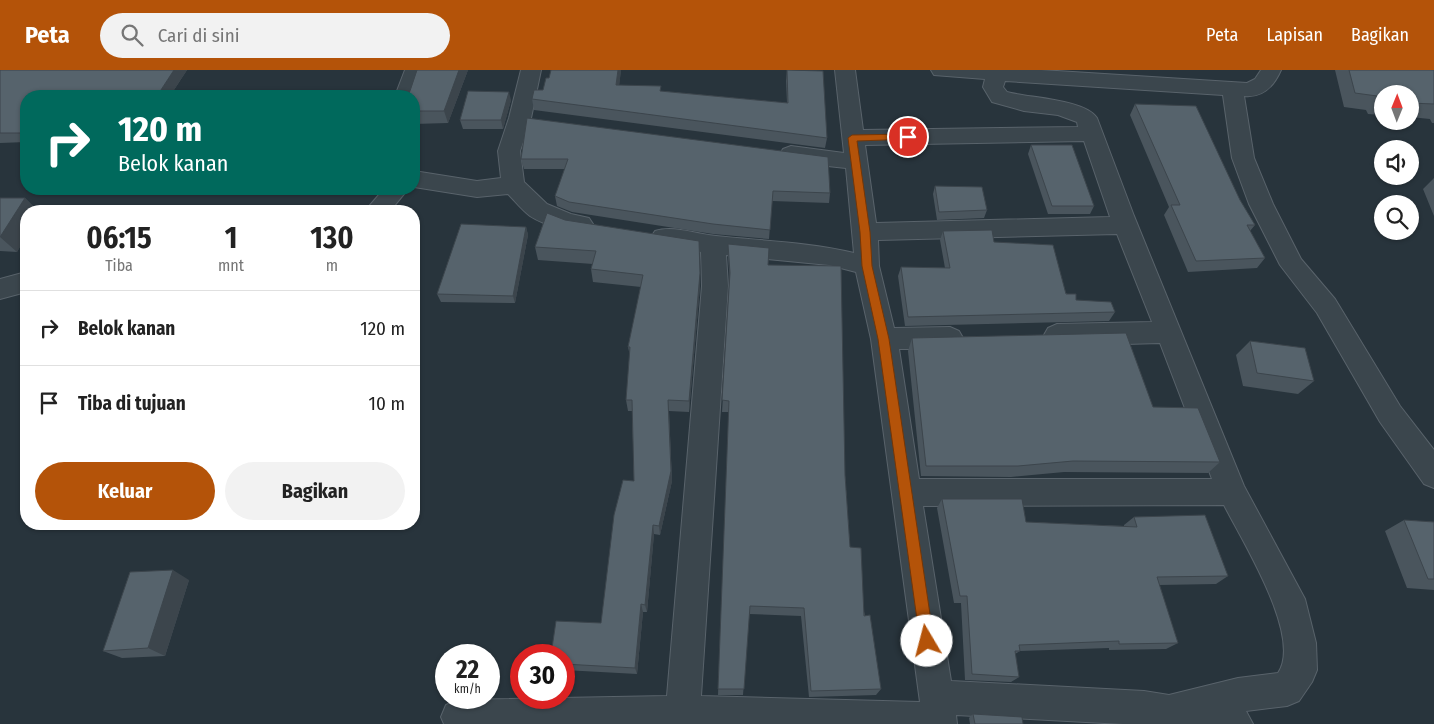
<!DOCTYPE html>
<html lang="id">
<style>
:root{--surface:#fff;--page:#f2f2f2;--text:#222;--muted:#767676;--line:#e0e0e0;--accent:#b45309}
body{margin:0;font-family:"Fira Sans Condensed",sans-serif;background:var(--page);color:var(--text);height:100vh;display:flex;flex-direction:column;font-size:19px;white-space:nowrap}
*{box-sizing:border-box;margin:0}
p{font-size:16px;color:var(--muted)}
.icon{flex:none;width:28px;height:28px;fill:none;stroke:currentColor;stroke-width:2;stroke-linecap:round;stroke-linejoin:round}
.map{position:relative;flex:1;overflow:hidden}
.sheet{position:absolute;left:20px;top:135px;width:400px;height:325px;display:flex;flex-direction:column;background:var(--surface);border-radius:20px;box-shadow:0 1px 4px #0004}
.sheet>*{flex:none}
.top-card{position:absolute;left:20px;top:20px;width:400px;height:105px;border-radius:20px;box-shadow:0 1px 4px #0004;background:#00695c;color:#fff;overflow:hidden}
.needle{width:32px;rotate:1deg}
.buttons{position:absolute;left:1374px;top:15px;display:grid;gap:10px}
.buttons a{display:grid;place-items:center;width:45px;height:45px;border-radius:50%;background:var(--surface);box-shadow:0 1px 4px #0004;font-size:25px}
.speed{position:absolute;left:435px;top:574px;display:flex;gap:10px;font-size:25px;font-weight:700;text-align:center}
.speed>*{display:grid;place-content:center;width:65px;height:65px;border-radius:50%;background:var(--surface);box-shadow:0 1px 4px #0004;line-height:1}
.speed small{font-size:12px;font-weight:400}
.speed .limit{border:8px solid #d22;background:#fff;color:#111}
.pin{position:absolute;display:grid;place-items:center;width:42px;height:42px;color:#fff;margin:-21px;border:2px solid #fff;border-radius:50%;box-shadow:0 1px 5px #0007}
.me{position:absolute;width:55px;margin:-28px;rotate:352deg;stroke-linejoin:round;filter:drop-shadow(0 0 4px #0008)}
.turn{display:flex;align-items:center;gap:18px;height:105px;padding:0 15px;font-size:22px}
.turn .icon{width:65px;height:65px;stroke-width:2.5}
.turn b{display:block;font-size:35px;line-height:42px}
.eta{display:flex;justify-content:space-evenly;align-items:center;height:85px;text-align:center}
.eta b{font-size:30px;font-weight:700;line-height:35px}
.cta{display:flex;gap:10px;margin-top:auto;padding:10px 15px}
.cta a{flex:1;height:58px;border-radius:30px;background:var(--accent);color:#fff;font-size:20px;font-weight:700;line-height:58px;text-align:center}
.cta a+a{background:var(--page);color:var(--text)}
ul{padding:0;list-style:none}
li{display:flex;align-items:center;gap:15px;height:75px;padding:0 15px;border-top:1px solid var(--line)}
li div{flex:1}
li b{display:block;font-size:19px}
li em{font-style:normal}
header{display:flex;align-items:center;gap:30px;box-sizing:border-box;height:70px;padding:0 25px;background:var(--accent);color:#fff}
header strong{font-size:24px}
nav{display:flex;gap:28px;margin-inline-start:auto;font-size:18px}
.search{width:350px;height:45px;background:var(--page);display:flex;align-items:center;gap:12px;box-sizing:border-box;padding:0 18px;border-radius:28px;color:var(--muted);font-size:19px}
.map>svg:first-child{display:block}
</style>
<header>
<strong>Peta</strong>
<div class="search"><svg class="icon" aria-label="search" viewBox="0 0 24 24"><circle cx="10" cy="10" r="6"/><path d="M15 15l6 6"/></svg>Cari di sini</div>
<nav><a>Peta</a><a>Lapisan</a><a>Bagikan</a></nav>
</header>
<div class="map">
<svg width="1434" height="654" viewBox="0 0 1434 654">
<rect width="100%" height="100%" fill="#28343c"/>
<g fill="none" stroke-linecap="round" stroke-linejoin="round">
<g stroke="#59636b" stroke-width="2">
<path id="minor" d="M405 0H425L414 29V26H395Z
M521 0H541L531 48 520 81 524 112 547 134 571 144 589 148 593 154 589 160C574 165 544 155 530 146 522 140 515 131 508 124L477 127 414 117V101L477 111 501 108 498 81 509 48Z
M835 0H855L863 60 1078 57 1077 52 1058 45 1024 41 992 32 983 17 985 9 934 5 931 0H1041L1247 13 1255 9 1261 0H1281C1274 16 1263 28 1244 26L1254 88 1273 134 1301 189 1335 229 1400 336 1434 380V418L1424 414 1380 352 1317 243 1280 195 1249 134 1232 88 1223 25 1005 11 1003 17 1007 22C1028 28 1085 29 1097 48L1134 146 1244 416 1305 529 1316 573 1317 600 1312 612 1299 631 1287 636 1246 641 1253 654H1123L956 645 957 654H444L441 647 446 635 458 630 667 626 702 216 701 182 655 173 651 167 655 161C673 155 696 164 716 166 762 171 809 172 854 183L846 98 791 92 783 89 780 84 783 79 791 76 844 83ZM1084 71 1110 147 876 153 865 75ZM1117 164 1152 252 1057 254 1048 258 1044 265 1048 272 1057 276 1160 273 1212 409H919L899 279H950L959 275 963 268 959 261 950 257 894 258 879 196 878 170ZM726 185 829 195 856 202 871 269 920 632 701 626 728 216ZM1224 435C1242 471 1303 567 1278 603L1238 608 1169 625 1144 621 951 611 923 436Z
M384 119H408L390 141H365Z
M26 202V222L0 229V209Z"/>
</g>
<use href="#minor" fill="#3b464d" fill-rule="evenodd"/>
</g>
<path fill="#4a555d" d="M0 0H187L170 26H26V72L0 73Z
M468 0 448 53 414 54V26Z
M621 0 619 15 661 21 787 33 786 11 787 0 827 68 825 78 534 40 532 29 543 20Z
M1335 0H1434V53H1432L1430 49 1410 47V24H1382V45L1368 44 1366 40 1344 37Z
M511 30 503 59H463L460 50Z
M1135 34 1240 130 1255 155 1250 161 1265 188 1257 198 1188 202 1164 145 1169 137 1130 45Z
M527 48 830 123 829 133 772 131 769 169 713 164 572 142 557 136 555 126 565 99H524L521 89Z
M1031 75 1094 136 1090 144H1048L1028 84Z
M1434 108V146L1423 119Z
M935 116 987 140 984 148 937 150 933 124Z
M0 128H25L38 141H26V166L17 182 0 181Z
M547 143 700 216 689 342 669 341 672 411 660 465 654 464 647 542H643L637 604 564 600V585L601 553 634 411 632 341H628L626 330 630 286 628 277 641 217 593 212 591 199 593 194 538 190 535 177Z
M526 157 528 165 515 233 441 232 437 224Z
M943 161 994 172 1076 230 1115 242 1109 251 905 256 898 206 901 197 945 198 940 170Z
M728 174 768 195 845 405 850 477 881 619 876 625 809 627 801 546 749 544 743 625H718L729 342H722L730 212 728 187Z
M912 268 1153 337 1220 392 1208 403 1064 402 1011 407 921 406 908 281Z
M1250 271 1314 311 1298 324 1243 316 1236 285Z
M942 429 1026 452 1124 456V455L1134 447 1228 506 1216 514 1159 515 1178 573 1166 579 1109 580V578L1020 581 1015 584 1019 607 1011 612 965 610 961 533H954L937 438Z
M1404 450 1434 452V520L1407 518 1385 461Z
M189 510 165 586 122 588 103 581Z
M973 644 1023 654H970L969 648Z"/>
<path fill="#3c454c" d="M174 0H187L170 26H157Z
M459 0H468L448 53 444 41Z
M618 0H621L618 26 616 15Z
M509 22 511 30 503 59 501 50Z
M25 128 38 141H26V166L17 182 0 167Z
M526 157 528 165 515 233 513 226Z
M700 203V216L689 342V331Z
M668 330 672 411 660 465 659 456Z
M653 455 654 464 647 542 645 535Z
M173 500 189 510 165 586 148 578Z
M641 534 643 542 637 604 635 598Z"/>
<path fill="#56636c" stroke="#3c454c" d="M0 0H174L157 26H26V63H0Z
M417 0H459L444 41H414V26H408L411 18Z
M551 0H618L616 15 661 16 660 21 788 33 787 0 823 1 827 68 532 29 534 20H543L546 8H549Z
M1349 0H1434V34L1410 33V24H1382V30H1379L1377 26 1355 23Z
M468 21 509 22 501 50H460Z
M1135 34 1196 36 1240 130 1255 155H1247L1265 188 1196 191 1171 135H1180Z
M527 48 828 87 830 123 773 121 770 160 713 154 569 132 555 126 568 89H521Z
M1031 75H1072L1094 136H1052Z
M935 116 982 117 987 140 939 142Z
M0 128H25L0 167Z
M547 143 565 150 699 171 700 203 689 331 668 330 671 401 659 456 653 455 645 535 641 534 635 598 564 594V585H551L556 551 601 553 614 445 623 410 634 411 632 330H626L630 277H628L643 205 591 199 596 181 535 177Z
M461 154 526 157 513 226 437 224Z
M992 160 994 172 1053 175 1066 224H1076V230L1111 232 1115 242 908 247 901 197 950 198 943 161Z
M728 174 769 178 768 195 841 196 845 405 850 477 861 478 864 546 870 545 881 619 811 621 804 538 750 536 744 619H718L729 331 722 330 730 203Z
M1126 263 1153 337 1198 338 1220 392 1073 391 1018 396H926L912 268Z
M1250 271 1305 278 1314 311 1257 303Z
M942 429H1022L1026 452 1137 457 1134 447 1205 445 1228 506 1157 507 1178 573 1119 574V571L1019 575 1020 581H1015L1019 607 972 604 967 526H960Z
M1404 450 1434 452V509H1428Z
M173 500 148 578 103 581 130 502Z
M973 644 1022 647 1023 654H975Z"/>
<path fill="#b45309" stroke="#753606" d="M908 64 913 67 911 69 857 71 870 162 872 196 889 269 934 571 932 576 927 578 922 576 920 571 878 269 862 196 860 162 848 68 852 65Z"/>
</svg>
<div class="buttons">
<a><svg class="needle" viewBox="-14 -14 28 28"><path d="M0-13l5 13h-10z" fill="#e53935"/><path d="M0 13l5-13h-10z" fill="#767676"/></svg></a>
<a><svg class="icon" aria-label="sound" viewBox="0 0 24 24"><path d="M4 9h4l5-4v14l-5-4H4zM17 9q2 3 0 6"/></svg></a>
<a><svg class="icon" aria-label="search" viewBox="0 0 24 24"><circle cx="10" cy="10" r="6"/><path d="M15 15l6 6"/></svg></a>
</div>
<div class="speed"><div>22<small>km/h</small></div><div class="limit">30</div></div>
<div class="pin" style="left:908px;top:67px;background:#d93025"><svg class="icon" aria-label="arrive" viewBox="0 0 24 24"><path d="M6 21V4h12l-3 4 3 4H6"/></svg></div>
<svg class="me" style="left:927px;top:571px" viewBox="-20 -20 40 40"><circle r="19" fill="#fff"/><path d="M0-13L10 11 0 6-10 11z" fill="#b45309"/></svg>
<div class="top-card">
<div class="turn"><svg class="icon" aria-label="right" viewBox="0 0 24 24"><path d="M7 20v-9h11M14 6l5 5-5 5"/></svg><div><b>120 m</b>Belok kanan</div></div>
</div>
<section class="sheet">
<div class="eta">
<div><b>06:15</b><p>Tiba</p></div>
<div><b>1</b><p>mnt</p></div>
<div><b>130</b><p>m</p></div>
</div>
<ul>
<li><svg class="icon" aria-label="right" viewBox="0 0 24 24"><path d="M7 20v-9h11M14 6l5 5-5 5"/></svg><div><b>Belok kanan</b></div><em>120 m</em></li>
<li><svg class="icon" aria-label="arrive" viewBox="0 0 24 24"><path d="M6 21V4h12l-3 4 3 4H6"/></svg><div><b>Tiba di tujuan</b></div><em>10 m</em></li>
</ul>
<div class="cta"><a>Keluar</a><a>Bagikan</a></div>
</section>
</div>
